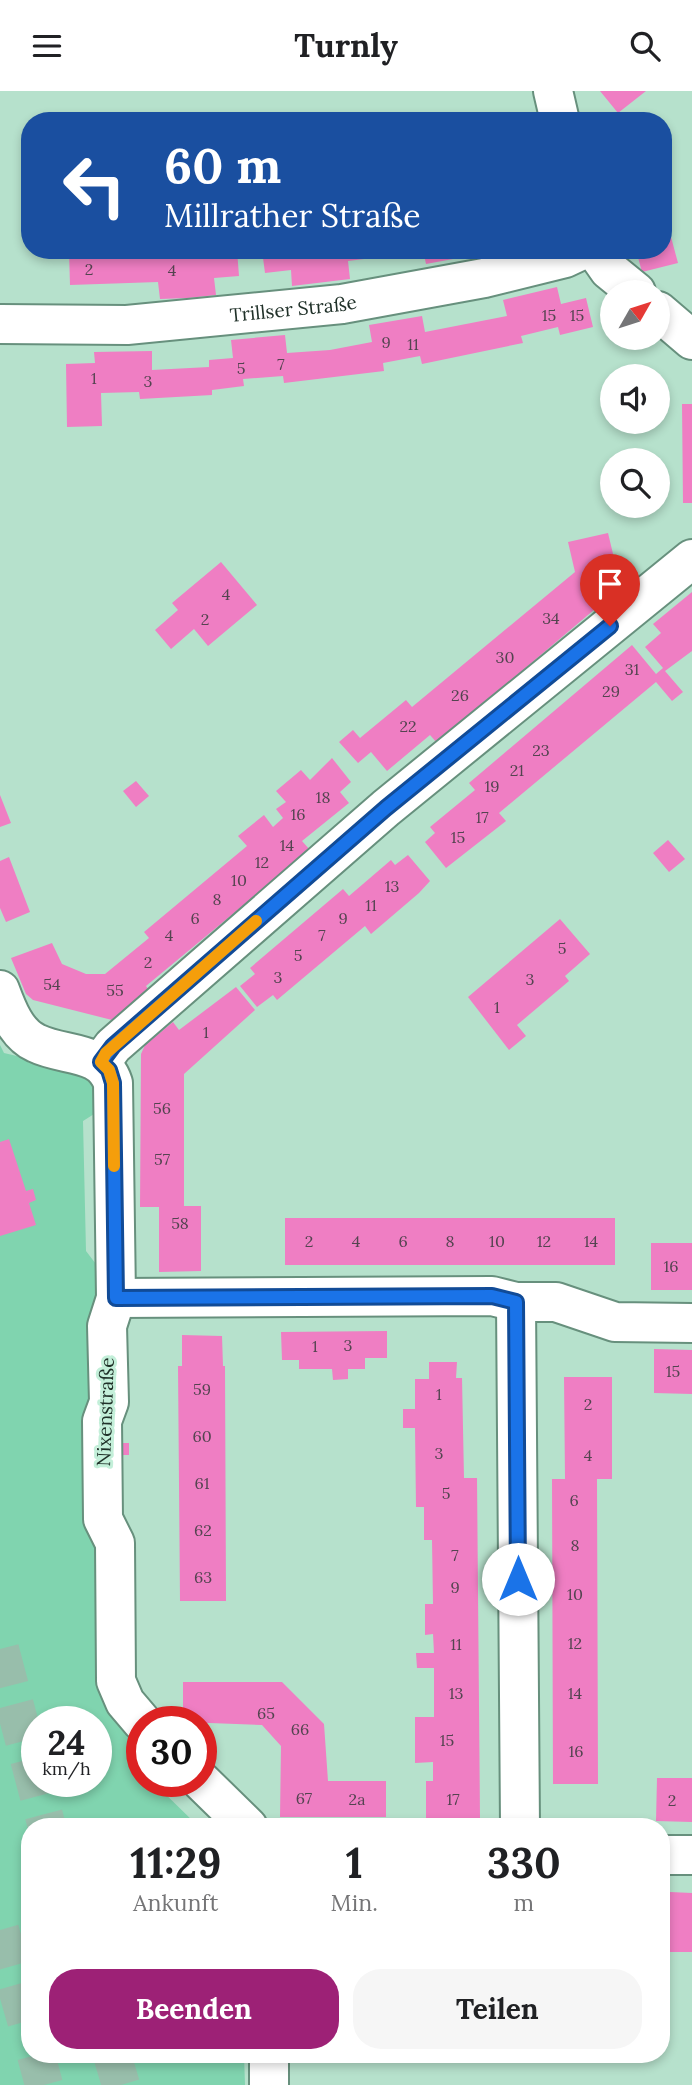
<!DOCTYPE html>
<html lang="de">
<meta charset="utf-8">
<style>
:root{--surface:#fff;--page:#f6f6f6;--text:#202124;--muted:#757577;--accent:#9d2176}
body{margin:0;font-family:Lora,serif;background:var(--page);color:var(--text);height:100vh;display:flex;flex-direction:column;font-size:26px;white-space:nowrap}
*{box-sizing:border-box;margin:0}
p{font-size:23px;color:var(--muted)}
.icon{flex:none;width:38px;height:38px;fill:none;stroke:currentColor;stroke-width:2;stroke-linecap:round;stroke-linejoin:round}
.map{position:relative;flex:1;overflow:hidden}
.side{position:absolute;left:21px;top:1727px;width:649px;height:245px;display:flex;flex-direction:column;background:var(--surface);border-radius:28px;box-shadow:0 4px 10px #0003}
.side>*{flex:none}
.top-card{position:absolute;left:21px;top:21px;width:651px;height:147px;border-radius:28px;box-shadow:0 4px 10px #0003;background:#1a4fa0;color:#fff;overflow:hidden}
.needle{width:46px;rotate:51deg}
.buttons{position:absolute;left:600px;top:189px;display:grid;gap:14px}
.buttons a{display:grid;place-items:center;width:70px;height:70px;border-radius:50%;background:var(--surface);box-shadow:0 4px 10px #0003;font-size:35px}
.speed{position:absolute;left:21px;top:1615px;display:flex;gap:14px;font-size:35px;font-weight:700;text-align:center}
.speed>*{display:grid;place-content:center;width:91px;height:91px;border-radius:50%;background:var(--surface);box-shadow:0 4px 10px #0003;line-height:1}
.speed small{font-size:18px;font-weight:400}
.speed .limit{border:10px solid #d22;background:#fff;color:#111}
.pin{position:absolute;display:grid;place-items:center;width:60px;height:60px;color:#fff;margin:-72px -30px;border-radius:50% 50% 50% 0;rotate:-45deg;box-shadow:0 0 7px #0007}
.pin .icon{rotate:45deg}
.me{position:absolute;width:77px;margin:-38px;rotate:0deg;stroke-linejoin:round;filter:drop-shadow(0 0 5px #0008)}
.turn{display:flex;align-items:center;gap:24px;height:147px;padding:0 28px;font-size:32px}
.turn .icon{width:91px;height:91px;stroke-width:2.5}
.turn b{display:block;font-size:49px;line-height:60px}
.eta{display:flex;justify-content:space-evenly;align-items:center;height:119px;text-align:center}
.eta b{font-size:42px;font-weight:700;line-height:49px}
.primary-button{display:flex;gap:14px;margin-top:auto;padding:14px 28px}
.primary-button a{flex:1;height:80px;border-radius:28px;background:var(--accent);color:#fff;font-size:28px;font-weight:700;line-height:80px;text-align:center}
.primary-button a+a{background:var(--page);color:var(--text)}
header{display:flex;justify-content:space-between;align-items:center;height:91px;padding:0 28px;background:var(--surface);font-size:32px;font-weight:700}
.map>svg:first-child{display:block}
</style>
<header><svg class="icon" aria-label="menu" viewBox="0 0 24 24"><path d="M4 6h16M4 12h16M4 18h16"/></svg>Turnly<svg class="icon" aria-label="search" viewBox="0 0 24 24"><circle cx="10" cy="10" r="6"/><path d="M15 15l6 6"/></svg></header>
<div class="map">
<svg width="692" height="1994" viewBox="0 0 692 1994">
<rect width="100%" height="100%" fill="#b6e1cc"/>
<path fill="#80d4af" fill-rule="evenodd" d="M0 954 4 962 94 983 102 1018 83 1030 86 1160 102 1181 103 1591 142 1669V1690L153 1691 199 1736H30V1964H244L245 1994H0ZM37 1631H96V1690H37Z"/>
<path fill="#ef7ec3" d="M600 0H646L618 22Z
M664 120 678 172 642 181 636 159H663Z
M69 159H109V163L156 161V167L210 162 209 159H237L239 185 214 187 216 204 188 207 160 208 158 191 70 194Z
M262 159H371L372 167 348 170 350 188 292 195 291 179 265 182Z
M423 159H480V163L426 173Z
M557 196 561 213 586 207 593 236 560 244 558 236 521 245 523 252 422 273 420 265 383 272 384 280 284 292 283 285 243 288 244 295 212 299V304L140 308 139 301 101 302 102 335 67 336 66 273 95 272 94 261 152 260V279L209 276V269L233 267 231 249 285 244 287 262 330 259 372 251 369 234 422 225 425 241 507 225 503 209Z
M682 313H692V412H683Z
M608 442 621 496 437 652 430 644 387 680 371 661 358 672 339 651 353 639 360 647 406 609 412 616 575 481 568 451Z
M221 471 257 514 208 555 194 538 171 558 155 539 178 519 172 512Z
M692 501V560L665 580 683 601 672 610 656 591 499 722 506 730 446 777 425 751 435 742 430 736 475 699 469 692 632 554 656 583 663 577 645 556 661 542 653 533Z
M332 667 351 691 340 701 349 712 302 750 310 759 146 895 151 902 116 930 33 909 26 903 11 867 52 852 62 873 86 883H105L149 847 144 841 247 755 238 745 264 724 273 736 283 727 276 718 286 711 276 700 301 679 310 689Z
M136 690 149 705 136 716 123 700Z
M0 704 11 732 0 736Z
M668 749 685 768 669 781 653 762Z
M408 764 430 790 419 802 371 843 365 835 277 909 273 904 257 916 240 895 255 883 250 877 343 798 349 805 391 769 395 774Z
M9 766 30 821 6 831 0 817V770Z
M560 828 590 863 565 885 569 890 517 934 526 945 509 959 468 906Z
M236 896 255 919 184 983V1115H201V1180L159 1181V1116H140L141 963 145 954 173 931 179 939Z
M9 1048 26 1100 33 1098 36 1109 29 1112 36 1134 0 1145V1051Z
M285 1127H615V1174H285Z
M651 1152H692V1199H651Z
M387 1240V1267H365V1278H348V1288L333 1289 332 1278H299V1269H282L281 1241Z
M182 1244 222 1245 223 1275H225L226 1510H180L178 1275H182Z
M654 1258 692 1259V1303L654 1302Z
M429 1271H457L456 1287H462L464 1387H477L480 1727H426V1690H433V1671L415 1672V1626H434V1577H417L416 1562H434L433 1543 425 1544V1513H433L432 1449H424V1416H416L415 1337H403V1318H415V1288H429Z
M564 1286H612V1388H597L598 1693H553L552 1388H565Z
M121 1352H129V1364H121Z
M183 1591H282L324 1633 328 1690H386V1726H280L281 1655 262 1634 183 1631Z
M657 1687H692V1731L656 1730Z
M670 1801 692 1802V1861H670Z"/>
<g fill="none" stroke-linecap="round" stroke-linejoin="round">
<path stroke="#98beab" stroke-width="38" stroke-dasharray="38 19" stroke-linecap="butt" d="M0 1558 47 1736
M0 1839 30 1943
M36 1964 44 1994
M112 1964 121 1994"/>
<g stroke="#67907d" stroke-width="42">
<g id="minor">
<path d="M553 0 560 30"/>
<path d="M595 159 609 179 636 201"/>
<path d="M658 220 692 249"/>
<path id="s1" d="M0 233 127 234 342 213 484 187 565 167 582 159"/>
<path d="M0 899C7 918 16 943 36 952 64 966 102 958 113 992L116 1207 107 1235 109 1311 102 1330 103 1428 115 1452 116 1590 125 1611 142 1631"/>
<path d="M101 971 113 955 386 717 692 468"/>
<path d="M116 1207 492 1205 516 1211H556L615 1231 692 1232"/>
<path d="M516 1211 520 1736"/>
<path d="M201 1690 248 1736"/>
<path d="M662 1764H692"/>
<path d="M269 1964V1994"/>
</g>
</g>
<use href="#minor" stroke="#fff" stroke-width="38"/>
</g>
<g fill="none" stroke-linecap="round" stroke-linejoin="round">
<g stroke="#114b97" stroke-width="18">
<path id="route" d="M518 1488 516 1211 492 1205 116 1207 113 992 109 979 101 971 113 955 386 717 610 535"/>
</g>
<use href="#route" stroke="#1a73e8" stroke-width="12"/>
<path stroke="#f59e0b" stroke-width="12" d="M114 1075 113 992 109 979 101 971 106 962 256 830"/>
</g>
<g text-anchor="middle" stroke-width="6" stroke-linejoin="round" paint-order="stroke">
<g font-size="16" fill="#544450">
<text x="89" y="184">2</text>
<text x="172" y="185">4</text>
<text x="549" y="230">15</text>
<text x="577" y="230">15</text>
<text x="386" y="257">9</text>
<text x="413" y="259">11</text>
<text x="281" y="279">7</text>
<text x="241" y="283">5</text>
<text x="94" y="293">1</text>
<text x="148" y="296">3</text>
<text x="226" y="509">4</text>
<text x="551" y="533">34</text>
<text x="205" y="534">2</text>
<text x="505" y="572">30</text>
<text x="632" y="584">31</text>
<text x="611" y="606">29</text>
<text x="460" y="610">26</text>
<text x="408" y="641">22</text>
<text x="541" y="665">23</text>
<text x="517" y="685">21</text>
<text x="492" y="701">19</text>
<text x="323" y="712">18</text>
<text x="298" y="729">16</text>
<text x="482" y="732">17</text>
<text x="458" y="752">15</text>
<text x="287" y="760">14</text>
<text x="262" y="777">12</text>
<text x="239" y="795">10</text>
<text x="392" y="801">13</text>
<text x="217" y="814">8</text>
<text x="371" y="820">11</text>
<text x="195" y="833">6</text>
<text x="343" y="833">9</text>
<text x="169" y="850">4</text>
<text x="322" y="850">7</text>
<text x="562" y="863">5</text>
<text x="298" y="870">5</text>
<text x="148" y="877">2</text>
<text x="278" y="892">3</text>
<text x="530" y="894">3</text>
<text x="52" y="899">54</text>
<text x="115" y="905">55</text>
<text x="497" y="922">1</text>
<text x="206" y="947">1</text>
<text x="162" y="1023">56</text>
<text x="162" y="1074">57</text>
<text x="180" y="1138">58</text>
<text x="309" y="1156">2</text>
<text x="356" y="1156">4</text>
<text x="403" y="1156">6</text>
<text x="450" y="1156">8</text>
<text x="497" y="1156">10</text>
<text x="544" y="1156">12</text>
<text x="591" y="1156">14</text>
<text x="671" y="1181">16</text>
<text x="348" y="1260">3</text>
<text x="315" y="1261">1</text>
<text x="673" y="1286">15</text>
<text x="202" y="1304">59</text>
<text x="439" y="1309">1</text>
<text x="588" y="1319">2</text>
<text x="202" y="1351">60</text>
<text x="439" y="1368">3</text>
<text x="588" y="1370">4</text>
<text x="202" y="1398">61</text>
<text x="446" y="1408">5</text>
<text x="574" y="1415">6</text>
<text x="203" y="1445">62</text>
<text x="575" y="1460">8</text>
<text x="455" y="1470">7</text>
<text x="203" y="1492">63</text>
<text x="455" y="1502">9</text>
<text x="575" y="1509">10</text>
<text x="575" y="1558">12</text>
<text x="456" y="1559">11</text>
<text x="456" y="1608">13</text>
<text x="575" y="1608">14</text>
<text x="266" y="1628">65</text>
<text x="300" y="1644">66</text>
<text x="447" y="1655">15</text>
<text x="576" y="1666">16</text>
<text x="304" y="1713">67</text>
<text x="357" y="1714">2a</text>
<text x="453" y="1714">17</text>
<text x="672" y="1715">2</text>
</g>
<g font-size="19" fill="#203129" stroke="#c3efd9">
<text dy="7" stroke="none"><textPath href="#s1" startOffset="294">Trillser Straße</textPath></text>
<text transform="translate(105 1321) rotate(-88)" y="7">Nixenstraße</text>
</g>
</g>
</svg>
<div class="buttons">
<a><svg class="needle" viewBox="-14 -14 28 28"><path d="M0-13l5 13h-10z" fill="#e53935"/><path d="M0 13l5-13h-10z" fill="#757577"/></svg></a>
<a><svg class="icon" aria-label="sound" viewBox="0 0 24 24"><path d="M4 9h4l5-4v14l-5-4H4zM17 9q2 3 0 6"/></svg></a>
<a><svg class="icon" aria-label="search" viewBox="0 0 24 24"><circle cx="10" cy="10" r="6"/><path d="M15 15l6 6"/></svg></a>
</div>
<div class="speed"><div>24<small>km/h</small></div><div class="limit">30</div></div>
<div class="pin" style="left:610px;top:535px;background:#d93025"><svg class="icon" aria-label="arrive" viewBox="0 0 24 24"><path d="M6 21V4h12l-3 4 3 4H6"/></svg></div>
<svg class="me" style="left:518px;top:1488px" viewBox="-20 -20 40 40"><circle r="19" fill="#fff"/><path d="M0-13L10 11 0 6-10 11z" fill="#1a73e8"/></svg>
<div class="top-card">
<div class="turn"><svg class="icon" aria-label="left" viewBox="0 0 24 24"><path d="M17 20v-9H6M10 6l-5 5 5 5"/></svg><div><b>60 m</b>Millrather Straße</div></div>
</div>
<section class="side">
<div class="eta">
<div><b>11:29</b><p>Ankunft</p></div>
<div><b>1</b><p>Min.</p></div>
<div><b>330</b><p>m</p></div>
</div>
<div class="primary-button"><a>Beenden</a><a>Teilen</a></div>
</section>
</div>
